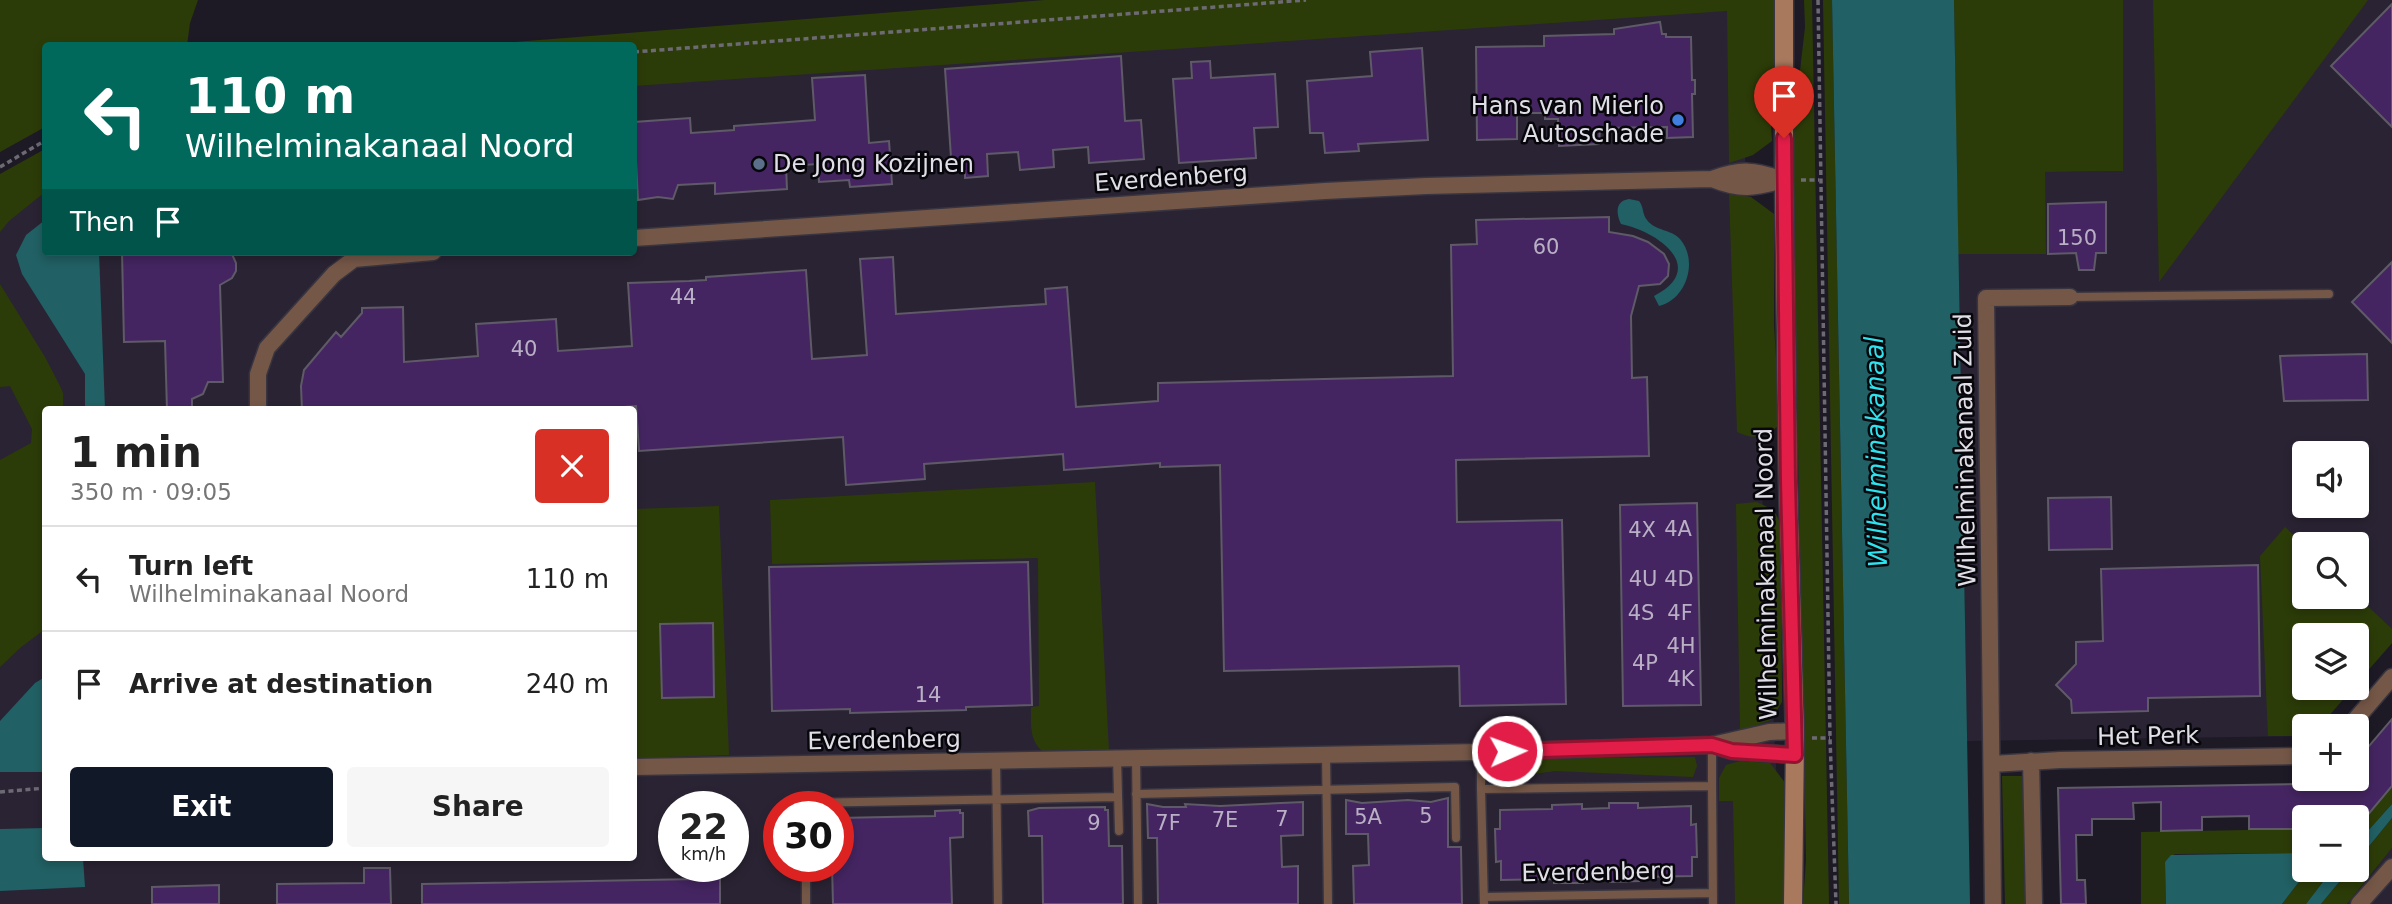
<!DOCTYPE html>
<meta charset="utf-8">
<style>
:root{--surface:#fff;--page:#f6f6f6;--text:#222;--muted:#767676;--line:#e0e0e0;--accent:#111827}
body{margin:0;font-family:"DejaVu Sans",sans-serif;background:var(--page);color:var(--text);height:100vh;display:flex;flex-direction:column;font-size:26px;white-space:nowrap}
*{box-sizing:border-box;margin:0}
p{font-size:23px;color:var(--muted)}
.icon{flex:none;width:38px;height:38px;fill:none;stroke:currentColor;stroke-width:2;stroke-linecap:round;stroke-linejoin:round}
.map{position:relative;flex:1;overflow:hidden}
.sheet{position:absolute;left:42px;top:406px;width:595px;height:455px;display:flex;flex-direction:column;background:var(--surface);border-radius:7px;box-shadow:0 4px 10px #0003}
.sheet>*{flex:none}
.hud{position:absolute;left:42px;top:42px;width:595px;height:214px;border-radius:7px;box-shadow:0 4px 10px #0003;background:#00695c;color:#fff;overflow:hidden}
.controls{position:absolute;left:2292px;top:441px;display:grid;gap:14px}
.controls a{display:grid;place-items:center;width:77px;height:77px;border-radius:7px;background:var(--surface);box-shadow:0 4px 10px #0003;font-size:35px}
.speed{position:absolute;left:658px;top:791px;display:flex;gap:14px;font-size:35px;font-weight:700;text-align:center}
.speed>*{display:grid;place-content:center;width:91px;height:91px;border-radius:50%;background:var(--surface);box-shadow:0 4px 10px #0003;line-height:1}
.speed small{font-size:18px;font-weight:400}
.speed .limit{border:10px solid #d22;background:#fff;color:#111}
.pin{position:absolute;display:grid;place-items:center;width:60px;height:60px;color:#fff;margin:-72px -30px;border-radius:50% 50% 50% 0;rotate:-45deg;box-shadow:0 0 7px #0007}
.pin .icon{rotate:45deg}
.me{position:absolute;width:77px;margin:-38px;rotate:88deg;stroke-linejoin:round;filter:drop-shadow(0 0 5px #0008)}
.turn{display:flex;align-items:center;gap:24px;height:147px;padding:0 28px;font-size:32px}
.turn .icon{width:91px;height:91px;stroke-width:2.5}
.turn b{display:block;font-size:49px;line-height:60px}
.then{display:flex;align-items:center;height:66px;padding:0 28px;background:#0003;gap:14px;font-size:26px}
.round{display:grid;place-items:center;flex:none;width:74px;height:74px;border-radius:7px;background:var(--page)}
.overview{display:flex;align-items:center;justify-content:space-between;height:119px;padding:0 28px}
h1{font-size:42px;font-weight:700;line-height:52px}
.primary-button{display:flex;gap:14px;margin-top:auto;padding:14px 28px}
.primary-button a{flex:1;height:80px;border-radius:7px;background:var(--accent);color:#fff;font-size:28px;font-weight:700;line-height:80px;text-align:center}
.primary-button a+a{background:var(--page);color:var(--text)}
ul{padding:0;list-style:none}
li{display:flex;align-items:center;gap:21px;height:105px;padding:0 28px;border-top:2px solid var(--line)}
li div{flex:1}
li b{display:block;font-size:26px}
li em{font-style:normal}
.map>svg:first-child{display:block}
</style>
<div class="map">
<svg width="2392" height="904" viewBox="0 0 2392 904">
<rect width="100%" height="100%" fill="#1d1a25"/>
<path fill="#2a2333" fill-rule="evenodd" d="M1737 0 1783 904H0V185L45 165 46 252H634V70ZM46 410H634V858H46ZM674 807H733V866H674ZM779 807H838V866H779Z
M2123 0H2392V643L2357 683V635H2305V688H2353L2320 726H2305V736L1967 741 1958 254H2046L2044 172 2123 171ZM2305 453H2357V506H2305ZM2305 544H2357V597H2305Z
M2392 848V904H2347L2383 859Z"/>
<path fill="#2c3c08" d="M0 0H198L190 23 187 45 46 46 45 127 0 152Z
M1045 0H1775L1776 103 1771 127 1772 141 1753 155 1729 163 1727 11 634 86V46H465Z
M1804 0H1812L1829 904H1803L1806 860 1792 141 1805 27Z
M1823 0H1832L1849 904H1839Z
M1954 0H2123V171L2045 172 2046 254H1958Z
M2153 0H2368L2159 282Z
M45 149V192L9 221 0 232V174Z
M1729 193 1751 197 1774 214V325L1780 424C1766 438 1754 440 1737 432Z
M0 284 45 357 60 386 63 393V409L46 410 45 629 20 648 0 667V460L31 443 32 429 10 386 0 387Z
M1095 482 1109 751H1042C1029 740 1031 723 1031 707L1039 706 1038 558 772 564 770 500Z
M1756 502C1770 507 1777 512 1781 526L1782 702 1771 720 1740 731 1736 504Z
M719 506 729 755 634 758V509Z
M2285 527 2305 546V597L2357 596 2392 629V643L2357 683V635H2305V688H2353L2320 726H2305V736H2268L2260 556Z
M1695 757 1697 766 1693 777 1555 771 1497 779 1498 759Z
M1740 761 1770 763 1786 784 1783 904H1735L1733 801H1719V778L1726 765Z
M2002 776H2025L2026 904H2005Z
M2392 785V804L2357 843V826Z
M2392 818V848L2347 904H2321L2349 870H2357V861Z
M2305 829V853L2175 854 2165 862 2166 904H2141V832Z
M2308 870H2332L2306 904H2282Z"/>
<path fill="#216064" d="M1832 0H1954L1970 904H1849Z
M1629 199 1639 201C1644 207 1642 214 1647 220 1655 231 1671 229 1680 239 1699 261 1686 300 1659 306L1654 296C1708 268 1659 232 1621 224 1616 214 1615 201 1629 199Z
M45 220 46 252H99L105 409H85V374L22 274 16 255 26 235Z
M45 677V772H0V721L35 683Z
M2392 804V818L2357 861V843Z
M45 828 46 858H83L85 887 0 891V829Z
M2305 853V870H2308L2282 904H2166L2165 862 2171 855Z
M2332 870H2349L2321 904H2306Z"/>
<path fill="#442561" stroke="#5f5a67" stroke-width="2" d="M2392 4V127L2331 66Z
M1660 22 1662 34H1666V37H1691L1692 80H1695V94H1692L1693 137 1667 138V127L1600 128 1599 144 1559 146 1558 119H1545V113H1517V139L1477 140 1476 47 1544 46V36L1614 34V29Z
M1422 48 1428 140 1358 144 1359 151 1325 153 1323 133H1310L1307 81 1372 76 1370 52Z
M1121 56 1125 121 1141 120 1144 159 1089 163 1088 147 1053 150 1054 167 1020 170 1018 152 987 154 988 176 965 178V171L952 172 945 69Z
M1210 61 1211 78 1275 74 1278 127 1254 128 1256 158 1179 163 1173 79 1192 78 1191 62Z
M865 75 869 143 889 141 892 184 850 187 849 180 819 182 818 164 786 166 787 189 715 194V183L678 185 673 199 658 197 638 200 634 122 690 118 691 133 734 130V126L815 120 812 78Z
M2106 202V253H2096L2094 270H2079L2076 253 2048 254V204Z
M1609 217V232L1633 236 1648 242 1664 254 1669 264 1668 276 1660 284 1639 286 1631 316 1632 378 1647 377 1649 456 1456 460 1457 522 1562 520 1566 704 1460 706 1459 666 1224 671 1220 465 1160 467V463L1064 470 1063 454 924 464 925 479 846 485 843 437 639 451 636 406 584 410H302L301 386 304 370 336 332 341 337 362 313V308L403 307 404 362 478 356 476 324 556 319 558 351 632 346 628 283 689 281 706 280V277L806 270 812 359 867 355 860 259 893 257 896 314 1046 304 1045 289 1067 287 1076 407 1158 401V383L1453 376 1451 245 1477 244 1476 220Z
M122 252H231L236 263V271L232 278 220 285 223 382H208L203 394 192 399V410H167L165 341 124 342Z
M2392 262V343L2352 302Z
M2367 354 2368 400 2284 401 2280 356Z
M2111 497 2112 549 2049 550 2048 498Z
M1697 503 1701 705 1623 706 1620 505Z
M1028 562 1032 705 966 707V710L850 713V709L772 711 769 567Z
M2258 565 2260 696 2148 698V711L2072 713 2071 700 2056 685 2076 664V642L2103 641 2101 569Z
M713 623 714 697 662 698 660 624Z
M2392 719V786L2366 817H2305V829H2249V816L2202 817V830L2161 831V802L2133 803 2134 819H2092V835H2076L2077 880H2085L2086 904H2061L2058 788 2357 783V760Z
M1448 798V847H1461L1462 904H1354L1353 866 1369 865 1368 834H1346V800L1362 803 1408 800 1431 802Z
M1303 802V835L1281 836 1282 867 1298 866V904H1158L1157 838H1148L1147 804 1163 807H1186L1185 804 1220 806Z
M1609 803H1638V808L1691 806V825L1696 824 1697 857H1692V876L1639 877V881L1610 882V877L1583 878V883H1554V879L1501 880V861L1496 862 1495 829H1500V810L1552 809V805L1582 804V809L1609 808Z
M1105 807V810H1108L1109 846H1122L1123 904H1043L1042 836H1029L1028 811 1039 808Z
M960 810V813H963V837L950 838 952 904H833L832 866H838V818L935 816V811Z
M364 868H390L391 904H277V884L364 883Z
M698 879H720V904H422V884Z
M219 885V904H152V887Z"/>
<g fill="none" stroke-linecap="round" stroke-linejoin="round">
<g stroke="#383540" stroke-width="11">
<path id="lane" d="M2070 297 2329 294
M1326 754 1328 904
M1117 758 1119 831
M1136 758 1138 904
M996 760 998 904
M1712 786V745
M1481 789V752
M1136 794 1455 787 1456 838
M805 807V803L1118 797
M806 866V904
M1484 897 1713 893
M1484 904 1481 789 1712 786 1713 904"/>
</g>
<g stroke="#383540" stroke-width="19">
<path id="street" d="M1712 179C1742 191 1753 188 1784 180
M634 238 1325 191 1426 186 1712 179C1742 168 1754 170 1784 180
M258 410V374L267 348 334 274 354 259 433 252
M2350 726 2392 677
M1795 731 1769 732 1712 745 1732 751 1795 755
M2031 761 2034 904
M1992 764 2060 760 2305 756
M634 767 1481 752 1712 745
M1993 904 1986 298 2070 297
M2359 904 2392 867"/>
</g>
<g stroke="#383540" stroke-width="21">
<path id="secondary" d="M1784 0V180L1788 482 1795 739 1793 904"/>
</g>
<path stroke="#6d6a74" stroke-width="3.5" stroke-dasharray="5 3.5" stroke-linecap="butt" d="M1818 0 1830 738 1836 904
M634 52 1306 0
M0 167 46 140
M1801 180H1819
M1812 738H1830
M0 792 46 788"/>
<use href="#lane" stroke="#755747" stroke-width="8"/>
<use href="#street" stroke="#755747" stroke-width="16"/>
<use href="#secondary" stroke="#a9795e" stroke-width="18"/>
</g>
<g fill="none" stroke-linecap="round" stroke-linejoin="round">
<g stroke="#92132f" stroke-width="18">
<path id="route" d="M1507 751 1712 745 1732 751 1795 755 1788 482 1784 138"/>
</g>
<use href="#route" stroke="#e11d48" stroke-width="12"/>
</g>
<circle fill="#3f7fe0" stroke="#07060a" stroke-width="2.5" cx="1678" cy="120" r="7"/>
<circle fill="#5c6f8a" stroke="#07060a" stroke-width="2.5" cx="759" cy="164" r="7"/>
<g text-anchor="middle" stroke-width="5" stroke-linejoin="round" paint-order="stroke">
<g font-size="21" fill="#b9b0c5">
<text x="2077" y="245">150</text>
<text x="1546" y="254">60</text>
<text x="683" y="304">44</text>
<text x="524" y="356">40</text>
<text x="1678" y="536">4A</text>
<text x="1642" y="537">4X</text>
<text x="1643" y="586">4U</text>
<text x="1679" y="586">4D</text>
<text x="1641" y="620">4S</text>
<text x="1680" y="620">4F</text>
<text x="1681" y="653">4H</text>
<text x="1645" y="670">4P</text>
<text x="1681" y="686">4K</text>
<text x="928" y="702">14</text>
<text x="1426" y="823">5</text>
<text x="1368" y="824">5A</text>
<text x="1282" y="826">7</text>
<text x="1225" y="827">7E</text>
<text x="1094" y="830">9</text>
<text x="1168" y="830">7F</text>
</g>
<g font-size="24" fill="#e0dee6" stroke="#07060a" text-anchor="end">
<text x="1664" y="114">Hans van Mierlo<tspan x="1664" dy="28">Autoschade</tspan></text>
<text x="773" y="172" text-anchor="start">De Jong Kozijnen</text>
</g>
<g font-size="24" fill="#e0dee6" stroke="#07060a">
<text transform="translate(1171 178) rotate(-4)" y="8">Everdenberg</text>
<text transform="translate(1965 450) rotate(-91)" y="8">Wilhelminakanaal Zuid</text>
<text transform="translate(1766 574) rotate(-91)" y="8">Wilhelminakanaal Noord</text>
<text transform="translate(2148 736) rotate(-1)" y="8">Het Perk</text>
<text transform="translate(884 740) rotate(-1)" y="8">Everdenberg</text>
<text transform="translate(1598 872) rotate(-1)" y="8">Everdenberg</text>
</g>
<g font-size="26" font-style="italic" fill="#2ee3ee" stroke="#07060a">
<text transform="translate(1876 452) rotate(-91)" y="9">Wilhelminakanaal</text>
</g>
</g>
</svg>
<div class="controls">
<a><svg class="icon" aria-label="sound" viewBox="0 0 24 24"><path d="M4 9h4l5-4v14l-5-4H4zM17 9q2 3 0 6"/></svg></a>
<a><svg class="icon" aria-label="search" viewBox="0 0 24 24"><circle cx="10" cy="10" r="6"/><path d="M15 15l6 6"/></svg></a>
<a><svg class="icon" aria-label="layers" viewBox="0 0 24 24"><path d="M12 4l9 5-9 5-9-5zM3 14l9 5 9-5"/></svg></a>
<a>+</a>
<a>−</a>
</div>
<div class="speed"><div>22<small>km/h</small></div><div class="limit">30</div></div>
<div class="pin" style="left:1784px;top:138px;background:#d93025"><svg class="icon" aria-label="arrive" viewBox="0 0 24 24"><path d="M6 21V4h12l-3 4 3 4H6"/></svg></div>
<svg class="me" style="left:1507px;top:751px" viewBox="-20 -20 40 40"><circle r="17" fill="#e11d48" stroke="#fff" stroke-width="3"/><path d="M0-11L8 9 0 5-8 9z" fill="#fff"/></svg>
<div class="hud">
<div class="turn"><svg class="icon" aria-label="left" viewBox="0 0 24 24"><path d="M17 20v-9H6M10 6l-5 5 5 5"/></svg><div><b>110 m</b>Wilhelminakanaal Noord</div></div>
<div class="then">Then<svg class="icon" aria-label="arrive" viewBox="0 0 24 24"><path d="M6 21V4h12l-3 4 3 4H6"/></svg></div>
</div>
<section class="sheet">
<div class="overview"><div><h1>1 min</h1><p>350 m · 09:05</p></div><a class="round" style="background:#d93025;color:#fff"><svg class="icon" aria-label="close" viewBox="0 0 24 24"><path d="M6 6l12 12M18 6L6 18"/></svg></a></div>
<ul>
<li><svg class="icon" aria-label="left" viewBox="0 0 24 24"><path d="M17 20v-9H6M10 6l-5 5 5 5"/></svg><div><b>Turn left</b><p>Wilhelminakanaal Noord</p></div><em>110 m</em></li>
<li><svg class="icon" aria-label="arrive" viewBox="0 0 24 24"><path d="M6 21V4h12l-3 4 3 4H6"/></svg><div><b>Arrive at destination</b></div><em>240 m</em></li>
</ul>
<div class="primary-button"><a>Exit</a><a>Share</a></div>
</section>
</div>
